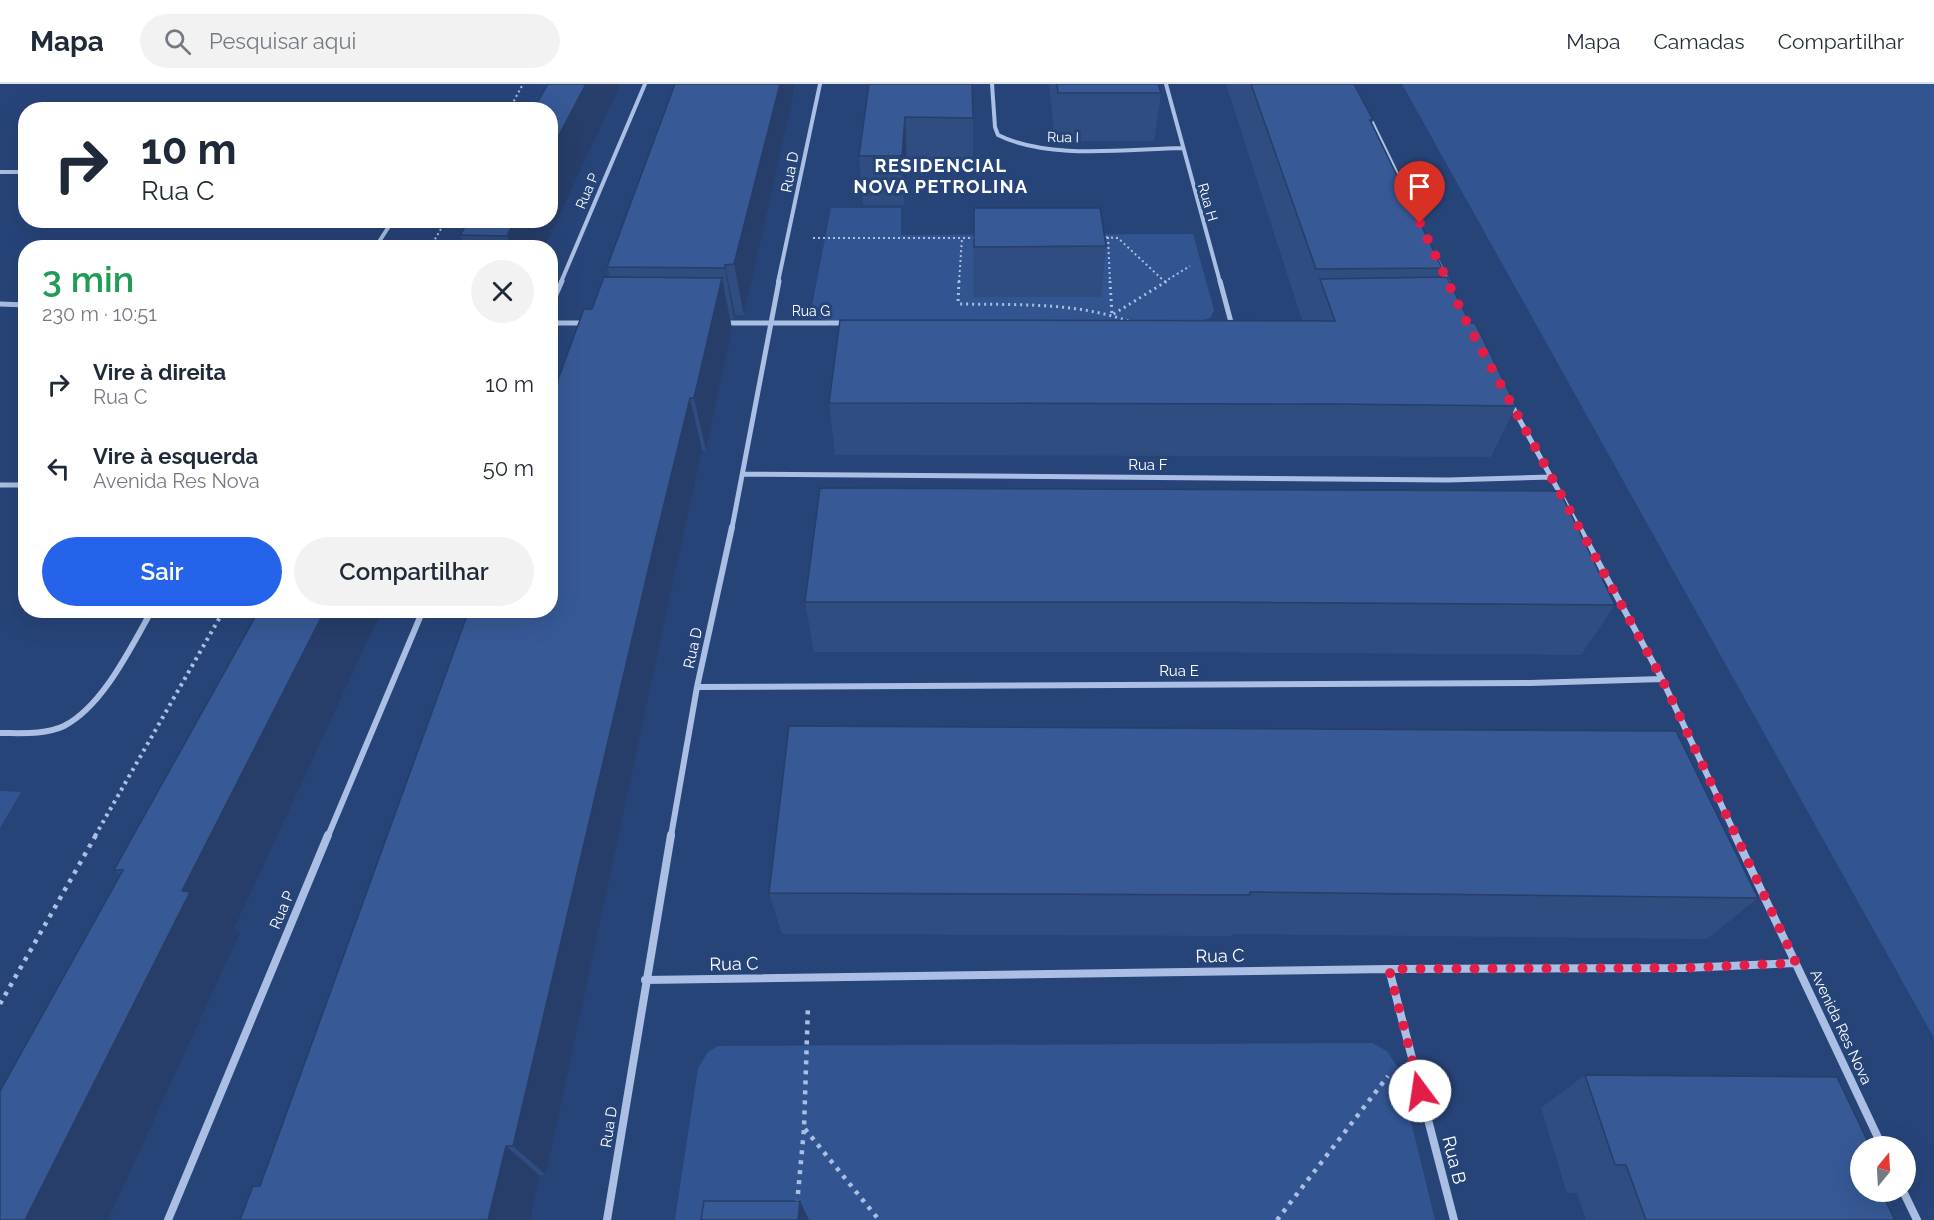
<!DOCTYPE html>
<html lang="pt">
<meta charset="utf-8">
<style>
:root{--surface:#fff;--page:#f2f2f3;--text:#1f2937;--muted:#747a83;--line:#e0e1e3;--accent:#2563eb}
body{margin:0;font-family:Raleway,sans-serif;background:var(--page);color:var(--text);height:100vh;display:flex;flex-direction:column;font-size:22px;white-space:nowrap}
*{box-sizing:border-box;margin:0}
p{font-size:20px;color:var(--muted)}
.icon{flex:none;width:33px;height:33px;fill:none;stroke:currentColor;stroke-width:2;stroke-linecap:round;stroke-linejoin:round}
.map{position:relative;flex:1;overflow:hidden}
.side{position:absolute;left:18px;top:156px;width:540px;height:378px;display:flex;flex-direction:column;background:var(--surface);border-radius:24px;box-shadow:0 6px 24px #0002}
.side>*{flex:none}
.guide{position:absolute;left:18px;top:18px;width:540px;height:126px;border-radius:24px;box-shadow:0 6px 24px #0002;background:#fff;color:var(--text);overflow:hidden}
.needle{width:39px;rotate:18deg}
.buttons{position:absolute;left:1850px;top:1052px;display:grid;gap:12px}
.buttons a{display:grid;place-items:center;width:66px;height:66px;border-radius:50%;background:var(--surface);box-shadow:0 6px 24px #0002;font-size:30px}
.pin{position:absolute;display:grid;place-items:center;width:51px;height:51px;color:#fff;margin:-62px -26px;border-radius:50% 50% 50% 0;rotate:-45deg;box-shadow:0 0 6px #0007}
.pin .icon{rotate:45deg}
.me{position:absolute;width:66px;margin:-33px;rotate:346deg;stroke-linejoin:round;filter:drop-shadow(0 0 4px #0008)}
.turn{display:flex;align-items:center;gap:21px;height:126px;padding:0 24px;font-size:27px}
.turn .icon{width:78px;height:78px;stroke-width:2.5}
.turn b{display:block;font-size:42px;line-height:51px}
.round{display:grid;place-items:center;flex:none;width:63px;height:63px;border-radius:32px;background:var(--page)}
.headline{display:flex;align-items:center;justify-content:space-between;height:102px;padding:0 24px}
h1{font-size:36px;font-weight:600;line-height:45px;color:#1e9e55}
.action{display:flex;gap:12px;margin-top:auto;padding:12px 24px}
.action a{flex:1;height:69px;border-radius:36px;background:var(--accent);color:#fff;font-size:24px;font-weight:600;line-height:69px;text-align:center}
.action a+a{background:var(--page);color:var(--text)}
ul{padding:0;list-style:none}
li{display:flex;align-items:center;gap:18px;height:84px;padding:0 24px}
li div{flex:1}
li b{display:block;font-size:22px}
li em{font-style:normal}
header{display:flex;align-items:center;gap:36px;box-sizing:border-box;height:84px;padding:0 30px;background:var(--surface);border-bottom:2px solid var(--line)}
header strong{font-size:28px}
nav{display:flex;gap:33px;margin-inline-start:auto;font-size:21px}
.search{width:420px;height:54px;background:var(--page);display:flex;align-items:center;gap:15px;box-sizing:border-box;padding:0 21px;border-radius:33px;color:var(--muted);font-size:22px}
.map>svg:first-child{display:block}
</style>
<header>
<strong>Mapa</strong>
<div class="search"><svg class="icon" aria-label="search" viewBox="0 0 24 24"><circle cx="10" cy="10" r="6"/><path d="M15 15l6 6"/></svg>Pesquisar aqui</div>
<nav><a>Mapa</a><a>Camadas</a><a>Compartilhar</a></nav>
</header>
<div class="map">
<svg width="1934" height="1136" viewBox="0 0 1934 1136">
<rect width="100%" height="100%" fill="#274479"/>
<path fill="#325491" d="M1402 0H1934V954L1470 122Z
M831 124H901V151L1193 150 1214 226 1210 234 1200 237H829L818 234 811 227Z
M0 707 21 708 0 744Z
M1372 959 1387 967 1398 984 1435 1136H675L698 984 708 968 718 962Z"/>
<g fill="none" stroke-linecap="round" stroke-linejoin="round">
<path stroke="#aabfe3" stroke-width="2" stroke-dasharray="2 3" stroke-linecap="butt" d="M509 26 523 0
M1101 153 1118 154 1164 197
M1108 153 1110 198
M813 154H977
M430 164 446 136
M959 198 962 154
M1164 198 1190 182"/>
<path stroke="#aabfe3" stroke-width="3" stroke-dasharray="2 4" stroke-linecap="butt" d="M959 197 958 218 960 220C1018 221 1076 218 1131 238
M1110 197 1112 231 1167 197"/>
<path stroke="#aabfe3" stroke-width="4" stroke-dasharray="3 4.5" stroke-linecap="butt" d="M95 752 224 526"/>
<path stroke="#aabfe3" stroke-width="4.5" stroke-dasharray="4 6" stroke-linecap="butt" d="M0 920 96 751
M805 1045 879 1136
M797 1120 804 1045 808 921
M1277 1136 1388 992"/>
<path stroke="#aabfe3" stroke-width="4" d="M992 0 995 43 998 51C1048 76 1126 65 1182 64
M1166 0 1220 198
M1369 32 1401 98
M0 88H26
M375 164 393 136
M1438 178 1448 198
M561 198 645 0
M778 198 820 0"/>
<path stroke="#aabfe3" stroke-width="5" d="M1220 197 1232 242
M1447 197 1448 199
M0 220 26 221
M550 224 562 197
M550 239H587
M724 239H845
M1511 320 1579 444
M744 390 1448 396 1551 393
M0 401H26
M732 444 779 197"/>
<path stroke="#aabfe3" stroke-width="6" d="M1579 443 1662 595 1736 752
M697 603 1530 599 1662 595
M0 649C21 649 45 651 64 642 103 622 131 563 152 526
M328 752 423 526
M671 752 697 603 732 443"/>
<path stroke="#aabfe3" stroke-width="8" d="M1735 751 1882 1062
M1389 885 1454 1136
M645 896 1389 885 1684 884 1795 879
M1903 1107 1917 1136
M168 1136 328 751
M607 1136 671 751"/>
</g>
<path fill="#2f4d81" d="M548 0H617L618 6 544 164H465L460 151Z
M869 0 973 34V82H907L904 121H863L859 72Z
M1049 0H1158L1161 9 1154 57H1055Z
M1226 0H1354L1373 36 1372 39 1442 184 1439 193 1470 239 1516 322 1491 373 1316 372 835 371 829 319 1308 237V236H1302Z
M789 31 744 231H735L734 235H730L732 245 706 366H702L671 508 546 1091 260 1102 592 225 610 193 607 183Z
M974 124 1106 162 1101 213H973Z
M820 404 1615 521 1581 571 1187 568H814L805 518Z
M259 526H382L234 845 240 849 108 1136H0L120 790 114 786Z
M789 642 1758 814 1707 855 1233 850 1232 852 782 850 769 809Z
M1585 991 1860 1062 1895 1136H1586L1577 1109H1567L1541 1024Z"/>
<path fill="#263e69" d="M586 0H617L618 6 544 164H512L507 152 515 136H550V68Z
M780 0H795L789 31 744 231 734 180Z
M905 33 907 82 904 121 902 72Z
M725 181 735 231 734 235 725 184Z
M722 194 732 245 706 366 694 314Z
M690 314 702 366 671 508 546 1091 513 1062 655 457Z
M325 526H382L234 845 240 849 108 1136H25L182 807Z
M506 1062 539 1091 530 1136H488Z
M800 1117 809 1136H798Z"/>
<path fill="#375996" stroke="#263e69" stroke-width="1.5" d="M548 0H586L550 68V26H533Z
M675 0H780L734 180 725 181V184L607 183Z
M869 0H972L973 34 905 33 902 72H859Z
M1057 0H1158L1161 9H1058Z
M1251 0H1354L1373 36H1370L1442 184 1316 185Z
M974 124H1100L1106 162 974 163Z
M469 136H515L507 152 460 151Z
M604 193 722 194 694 314H690L655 457 513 1062H506L488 1136H240L253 1102H260L469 526H550V317L584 225H592Z
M1447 193 1470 239H1475L1516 322 1333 320 829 319 840 236 1335 237 1320 195Z
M820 404 1560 407 1615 521 1199 518H805Z
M259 526H325L182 807 190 808 25 1136H0V1007L123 786H114Z
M789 642 1676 647 1758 814 1250 808V811L769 809Z
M1585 991 1837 993 1870 1062H1860V1107H1881L1895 1136H1646L1626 1081H1615Z
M704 1117H800L798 1136H701Z"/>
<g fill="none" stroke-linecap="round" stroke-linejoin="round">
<path stroke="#e11d48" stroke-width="10" stroke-dasharray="0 18" d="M1420 139 1467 239 1662 595 1796 879 1684 884 1389 885 1420 1007"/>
</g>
<g text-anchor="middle" stroke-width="6" stroke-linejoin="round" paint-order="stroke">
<g font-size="14" fill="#fff" stroke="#274479">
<text transform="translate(1063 53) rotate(1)" y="5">Rua I</text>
<text transform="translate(587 107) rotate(-67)" y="5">Rua P</text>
<text transform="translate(1208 118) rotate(74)" y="5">Rua H</text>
<text x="811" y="232">Rua G</text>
</g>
<g font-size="15" fill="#fff" stroke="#274479">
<text transform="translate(790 88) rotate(-79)" y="5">Rua D</text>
<text x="1148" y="386">Rua F</text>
<text transform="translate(693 564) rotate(-78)" y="5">Rua D</text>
<text x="1179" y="592">Rua E</text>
<text transform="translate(282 826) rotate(-67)" y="5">Rua P</text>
<text transform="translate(1841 943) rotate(65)" y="5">Avenida Res Nova</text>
<text transform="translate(609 1043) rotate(-81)" y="5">Rua D</text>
</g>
<g font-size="18" font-weight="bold" letter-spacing="1.5" fill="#fff" stroke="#274479">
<text x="941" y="88">RESIDENCIAL<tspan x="941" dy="21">NOVA PETROLINA</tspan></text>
</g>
<g font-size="18" fill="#fff" stroke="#274479">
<text transform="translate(1220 872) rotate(-1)" y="6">Rua C</text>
<text transform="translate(734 880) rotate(-1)" y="6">Rua C</text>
<text transform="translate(1454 1076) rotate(76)" y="6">Rua B</text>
</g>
</g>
</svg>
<div class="buttons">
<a><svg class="needle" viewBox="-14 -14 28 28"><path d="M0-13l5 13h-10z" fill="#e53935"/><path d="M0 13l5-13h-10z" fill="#747a83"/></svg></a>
</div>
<div class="pin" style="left:1420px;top:139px;background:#d93025"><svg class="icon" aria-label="arrive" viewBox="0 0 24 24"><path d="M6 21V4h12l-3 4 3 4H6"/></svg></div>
<svg class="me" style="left:1420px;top:1007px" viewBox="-20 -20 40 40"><circle r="19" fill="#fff"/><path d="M0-13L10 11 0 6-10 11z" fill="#e11d48"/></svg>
<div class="guide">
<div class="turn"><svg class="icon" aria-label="right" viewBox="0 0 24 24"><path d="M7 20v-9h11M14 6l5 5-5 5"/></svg><div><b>10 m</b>Rua C</div></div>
</div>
<section class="side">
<div class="headline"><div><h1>3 min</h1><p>230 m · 10:51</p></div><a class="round"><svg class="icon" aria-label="close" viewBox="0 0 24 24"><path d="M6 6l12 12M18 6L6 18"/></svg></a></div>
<ul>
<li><svg class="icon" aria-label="right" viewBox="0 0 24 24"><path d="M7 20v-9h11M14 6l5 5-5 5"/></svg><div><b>Vire à direita</b><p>Rua C</p></div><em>10 m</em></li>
<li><svg class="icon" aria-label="left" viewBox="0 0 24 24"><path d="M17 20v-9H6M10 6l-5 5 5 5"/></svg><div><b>Vire à esquerda</b><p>Avenida Res Nova</p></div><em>50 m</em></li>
</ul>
<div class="action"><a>Sair</a><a>Compartilhar</a></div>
</section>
</div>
